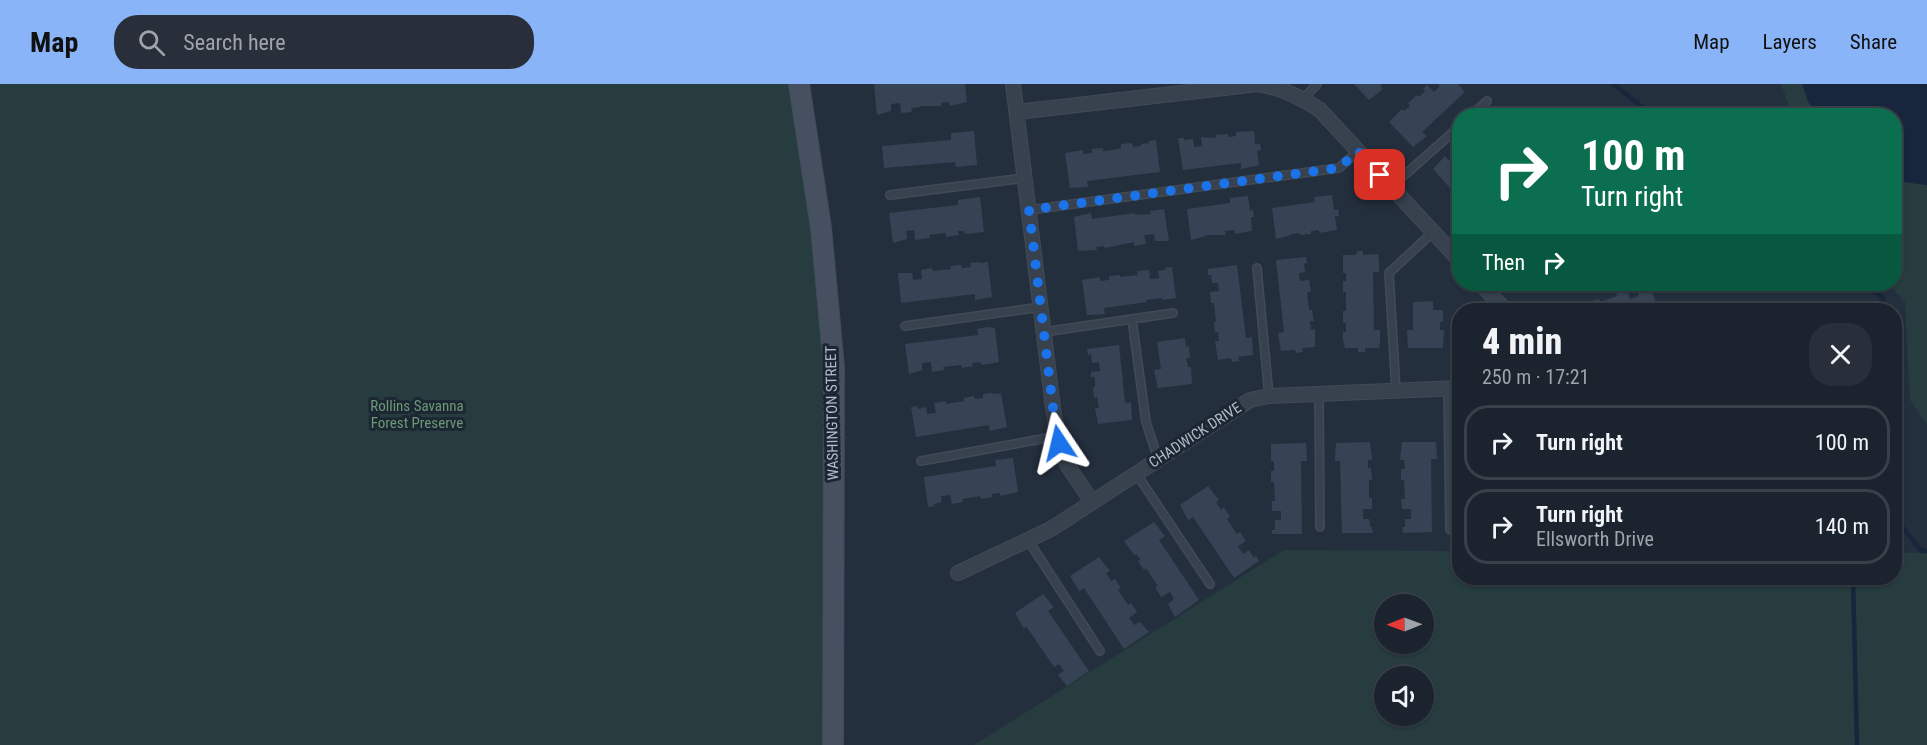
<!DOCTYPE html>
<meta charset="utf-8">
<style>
:root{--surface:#1b232e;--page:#282f3a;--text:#f1f3f6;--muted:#a0a4aa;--line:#39404a;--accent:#8ab4f8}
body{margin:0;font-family:"Roboto Condensed",sans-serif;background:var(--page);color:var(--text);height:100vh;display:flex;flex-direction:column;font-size:22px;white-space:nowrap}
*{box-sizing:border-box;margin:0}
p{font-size:20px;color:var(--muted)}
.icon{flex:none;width:33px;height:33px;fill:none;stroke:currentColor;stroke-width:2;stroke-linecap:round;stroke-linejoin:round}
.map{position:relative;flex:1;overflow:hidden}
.details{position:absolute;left:1452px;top:219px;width:450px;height:282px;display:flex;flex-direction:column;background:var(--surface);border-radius:24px;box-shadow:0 2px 4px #0004,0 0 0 2px var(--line)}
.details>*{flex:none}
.banner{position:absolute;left:1452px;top:24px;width:450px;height:183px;border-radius:24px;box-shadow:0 2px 4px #0004,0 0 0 2px var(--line);background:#0b6e4f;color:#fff;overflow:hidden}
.needle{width:39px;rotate:269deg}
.buttons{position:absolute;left:1374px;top:510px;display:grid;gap:12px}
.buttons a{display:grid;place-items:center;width:60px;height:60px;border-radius:50%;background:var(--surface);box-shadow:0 2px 4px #0004,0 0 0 2px var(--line);font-size:30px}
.pin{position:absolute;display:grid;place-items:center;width:51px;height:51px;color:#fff;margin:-26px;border-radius:12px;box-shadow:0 3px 9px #0006}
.me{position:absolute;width:66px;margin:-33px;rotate:350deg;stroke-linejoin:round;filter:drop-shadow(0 0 4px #0008)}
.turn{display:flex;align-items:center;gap:21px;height:126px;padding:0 30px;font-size:27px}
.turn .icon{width:78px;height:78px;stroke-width:2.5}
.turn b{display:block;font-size:42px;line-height:51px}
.then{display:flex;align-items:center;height:57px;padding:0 30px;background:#0003;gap:12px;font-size:22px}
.round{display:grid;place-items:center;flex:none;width:63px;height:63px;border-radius:24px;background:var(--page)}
.head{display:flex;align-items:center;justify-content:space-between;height:102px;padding:0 30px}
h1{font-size:36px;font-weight:800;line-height:45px}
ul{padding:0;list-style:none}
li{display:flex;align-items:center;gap:18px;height:75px;margin:0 12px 9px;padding:0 18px;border:3px solid var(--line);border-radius:24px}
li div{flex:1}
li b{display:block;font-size:22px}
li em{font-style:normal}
header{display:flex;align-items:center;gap:36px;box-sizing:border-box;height:84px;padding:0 30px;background:var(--accent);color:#111}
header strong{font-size:28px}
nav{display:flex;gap:33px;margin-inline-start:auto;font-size:21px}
.search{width:420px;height:54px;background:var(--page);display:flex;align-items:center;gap:15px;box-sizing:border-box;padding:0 21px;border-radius:24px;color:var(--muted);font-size:22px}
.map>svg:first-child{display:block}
</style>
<header>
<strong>Map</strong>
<div class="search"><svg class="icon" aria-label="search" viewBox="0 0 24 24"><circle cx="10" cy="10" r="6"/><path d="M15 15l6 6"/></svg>Search here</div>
<nav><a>Map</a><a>Layers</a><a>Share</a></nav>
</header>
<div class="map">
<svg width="1927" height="661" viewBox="0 0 1927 661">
<rect width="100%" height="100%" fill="#242f3e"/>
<path fill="#263c3f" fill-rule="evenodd" d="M0 0H799L834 284 832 661H0Z
M1781 0H1927V341L1910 316 1905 218 1889 200H1894V32L1792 31Z
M1284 466 1459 467 1460 494H1894L1895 469H1927V661H974ZM1424 520V560H1384V520ZM1424 592V632H1384V592Z"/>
<path fill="#17263c" d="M1802 0H1927V101L1895 97 1894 32 1820 31 1808 18Z"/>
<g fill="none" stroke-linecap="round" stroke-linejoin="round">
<path stroke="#17263c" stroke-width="4.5" d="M1613 0 1654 32
M1865 200 1882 213 1884 226
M1894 432 1921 467H1927
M1853 494 1857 661"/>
</g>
<path fill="#364354" d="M874 0H965L967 18 950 22 949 18 941 19V22H920L921 23 911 24 912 28 901 29 900 19 891 20V27L877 31Z
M1354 0H1382L1380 2 1383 5 1369 16Z
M1438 0H1458L1465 8 1422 48 1427 52 1413 63 1389 38 1402 25 1404 27 1410 22 1408 19 1417 11 1419 13 1425 7 1423 5 1427 1 1434 8 1440 2Z
M974 47 977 81 956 83 955 78 884 84 882 62 951 56V49Z
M1254 47 1255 60H1260L1261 66 1257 67 1259 81 1241 85V79L1183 86 1178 54H1184V56L1193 55 1194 63 1202 62 1201 53 1216 54V51L1228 50V53L1236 52V48Z
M1156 56 1160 88 1087 97 1088 103 1070 104 1065 69 1083 66V70L1092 69V65L1103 64V67L1113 66 1121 64V60L1132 59 1133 63 1141 62V60L1149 59V57Z
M1460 67V108L1456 111 1433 85 1445 72 1449 77Z
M1332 111 1334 126 1338 125 1339 132H1335L1337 146 1319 149V146L1311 147V150L1300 151 1299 149 1291 150V151L1276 155 1272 124 1315 118 1314 113Z
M1248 112 1250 127 1253 126 1254 133H1251L1252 147 1235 150 1234 146 1225 147 1226 151H1205L1206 152 1191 156 1187 125 1230 119V114Z
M980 113 984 148 965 150 964 147H958L959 151 946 153V149L929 151 930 154 915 156 914 146 906 147 907 155 893 159 889 129 958 121V116Z
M1164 125 1169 157H1155L1154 150 1144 151 1146 160 1134 162V158L1105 164 1104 162 1096 163 1097 166 1078 167 1074 133 1091 129 1092 135 1135 129V131L1151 130 1150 127Z
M1357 167H1363V171L1378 170 1379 177V188H1373L1374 246H1380V257L1379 264H1365V268H1358V264H1345L1343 256V248H1346V239H1343V227H1346V208H1343V197H1346V189H1343V171H1356Z
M1306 173 1307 179 1304 180 1305 188 1299 189 1300 197 1309 196 1311 208H1307L1309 226H1312L1314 237H1310L1311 246 1315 245V263L1302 264 1303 268 1296 269 1295 266 1281 267 1278 249 1284 248 1276 176Z
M979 178 980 179 988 178 992 213 975 216V210L901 219 898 189H912L913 196 922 195 921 186 932 184 933 187 951 185 950 182 961 181 962 184 971 183 970 179Z
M1237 181 1246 254 1252 253 1253 271 1238 273 1239 277 1232 278 1231 274 1218 276 1215 257H1219L1218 248H1215L1214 238 1216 237 1214 219H1211L1210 208 1219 207 1218 199H1212L1211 191H1208V185Z
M1172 183 1176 214 1162 216V214L1146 216 1147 218 1104 224 1105 230 1087 231 1082 196 1100 193V197L1109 196V192L1120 191V193L1138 191 1137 187 1149 186 1150 195 1159 194 1158 187 1166 186 1165 184Z
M1650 200 1658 226H1564L1579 220 1580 224 1589 221 1588 218 1599 215 1600 218 1617 212 1616 209 1627 206 1630 215 1639 212 1637 206Z
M1433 217V226H1443V238H1440V246H1444L1443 264H1408L1407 246H1413V218Z
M988 243 995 244 999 278 981 281V278L972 279 973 282 962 284 961 281 943 283 944 286 932 288 931 278 922 279V286L909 290 905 260 978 251 977 245Z
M1185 254 1186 263 1189 262 1190 274H1186L1188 283H1191L1192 300 1158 304 1154 286 1161 285 1157 258Z
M1119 261 1125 319 1131 318 1132 336 1098 340 1095 324H1099L1097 313 1094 314 1093 303H1095V293H1091V288L1100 287 1099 278 1092 279 1091 270 1088 271 1087 265Z
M992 309 993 310 1001 309 1007 343 990 347 989 341 916 353 911 323 917 322 918 325 926 323 927 330 936 329 934 319 946 317V320L964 317V314L974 312 975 315 983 314V310Z
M1370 358 1372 376H1368V384H1371L1372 396H1369V414H1372V425H1363V435H1369L1370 443H1372L1373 449H1342L1340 377H1335L1336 359Z
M1402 358H1436L1437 375H1431L1432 448 1403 449 1402 443H1405V435H1411V425H1402L1401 415H1405L1404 396H1401V385H1405L1404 376H1400Z
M1306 359 1307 377H1301L1302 450H1272V446H1275V436H1281V427H1272V417H1275L1274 398H1271V387H1274V377H1271V360Z
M1013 374 1018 408 1000 412V409L992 410V413L981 415 980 412 962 415 963 418 952 420 950 411 941 412 942 418 934 420V422L928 423 924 393 996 382 995 376Z
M1208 402 1219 416 1216 418 1221 426 1224 423 1230 433 1227 435 1237 450 1240 448 1246 457 1238 462 1243 470 1249 466 1254 474 1256 472 1259 477 1234 494 1193 433 1188 436 1180 421Z
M1154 438 1165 452 1159 456 1199 516 1175 533 1168 520 1174 515 1170 508 1161 513 1155 503 1158 502 1146 484 1144 486 1138 477 1141 476 1136 470 1134 471 1124 457Z
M1099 473 1110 487 1106 489 1111 497 1115 495 1121 504 1118 506 1128 521 1131 519 1137 528 1129 534 1134 541 1140 538 1149 548 1124 565 1084 504 1079 507 1070 492Z
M1043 510 1054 523 1048 527 1089 587 1067 602 1058 591 1064 587 1059 580 1054 583 1026 542 1024 545 1015 529Z"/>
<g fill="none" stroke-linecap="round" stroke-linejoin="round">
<g stroke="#414a57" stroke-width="10">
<path id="service" d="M1303 15 1317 0
M1471 32 1487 17
M1391 103 1460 42
M890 111 1025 94
M1029 126 1339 84 1358 67
M1257 184 1269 312
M1132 235 1173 229
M905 242 1041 223
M1044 248 1132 235 1146 338 1158 375
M1448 305 1450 446
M1396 307 1389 189 1433 148
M1319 311 1320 443
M921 377 1058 352
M1136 389 1210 500
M1028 456 1100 567"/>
</g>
<g stroke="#414a57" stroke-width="16">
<path id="minor" d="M1013 0 1053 324 1059 359 1068 382 1092 418
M1017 28 1258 0C1282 4 1300 13 1320 26L1460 177
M1481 200 1505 226
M958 489 1051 445 1250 316 1269 312 1460 304"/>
</g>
<g stroke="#414a57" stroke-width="22">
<path id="secondary" d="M799 0 821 144 834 284 833 661"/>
</g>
<use href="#service" stroke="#38414e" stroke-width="7"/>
<use href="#minor" stroke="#38414e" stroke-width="14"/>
<use href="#secondary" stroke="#465061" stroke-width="20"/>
</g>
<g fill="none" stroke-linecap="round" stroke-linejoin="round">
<path stroke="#1a73e8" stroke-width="10" stroke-dasharray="0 18" d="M1059 359 1053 324 1029 126 1339 84 1358 67 1380 91"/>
</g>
<g text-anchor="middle" stroke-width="6" stroke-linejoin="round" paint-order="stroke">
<g font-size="15" fill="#6b9a76" stroke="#1d2633">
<text x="417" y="327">Rollins Savanna<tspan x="417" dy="17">Forest Preserve</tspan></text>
</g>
<g font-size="15" fill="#b4bcc9" stroke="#1d2633">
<text transform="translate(832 329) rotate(-91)" y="5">WASHINGTON STREET</text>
<text transform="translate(1195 351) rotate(-33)" y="5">CHADWICK DRIVE</text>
</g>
</g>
</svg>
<div class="buttons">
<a><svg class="needle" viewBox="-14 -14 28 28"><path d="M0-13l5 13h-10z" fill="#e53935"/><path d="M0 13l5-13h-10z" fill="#a0a4aa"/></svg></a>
<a><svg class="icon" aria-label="sound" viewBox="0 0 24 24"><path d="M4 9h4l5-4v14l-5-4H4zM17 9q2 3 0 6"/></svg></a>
</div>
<div class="pin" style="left:1380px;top:91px;background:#d93025"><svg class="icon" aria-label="arrive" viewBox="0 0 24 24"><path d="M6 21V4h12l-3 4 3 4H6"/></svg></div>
<svg class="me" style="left:1059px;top:359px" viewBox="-20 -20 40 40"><path d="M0-17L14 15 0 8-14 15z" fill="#1a73e8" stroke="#fff" stroke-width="4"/></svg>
<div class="banner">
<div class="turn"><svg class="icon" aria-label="right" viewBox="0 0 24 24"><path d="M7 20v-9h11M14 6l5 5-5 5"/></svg><div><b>100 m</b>Turn right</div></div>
<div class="then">Then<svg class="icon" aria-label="right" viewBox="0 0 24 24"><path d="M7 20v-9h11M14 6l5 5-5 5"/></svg></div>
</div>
<section class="details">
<div class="head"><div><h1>4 min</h1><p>250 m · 17:21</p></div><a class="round"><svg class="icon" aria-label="close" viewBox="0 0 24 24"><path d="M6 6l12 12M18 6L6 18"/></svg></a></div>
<ul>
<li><svg class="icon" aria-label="right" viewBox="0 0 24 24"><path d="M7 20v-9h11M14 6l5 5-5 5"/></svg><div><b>Turn right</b></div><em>100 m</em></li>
<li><svg class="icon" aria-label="right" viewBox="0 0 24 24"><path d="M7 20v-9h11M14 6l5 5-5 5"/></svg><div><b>Turn right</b><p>Ellsworth Drive</p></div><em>140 m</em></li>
</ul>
</section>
</div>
